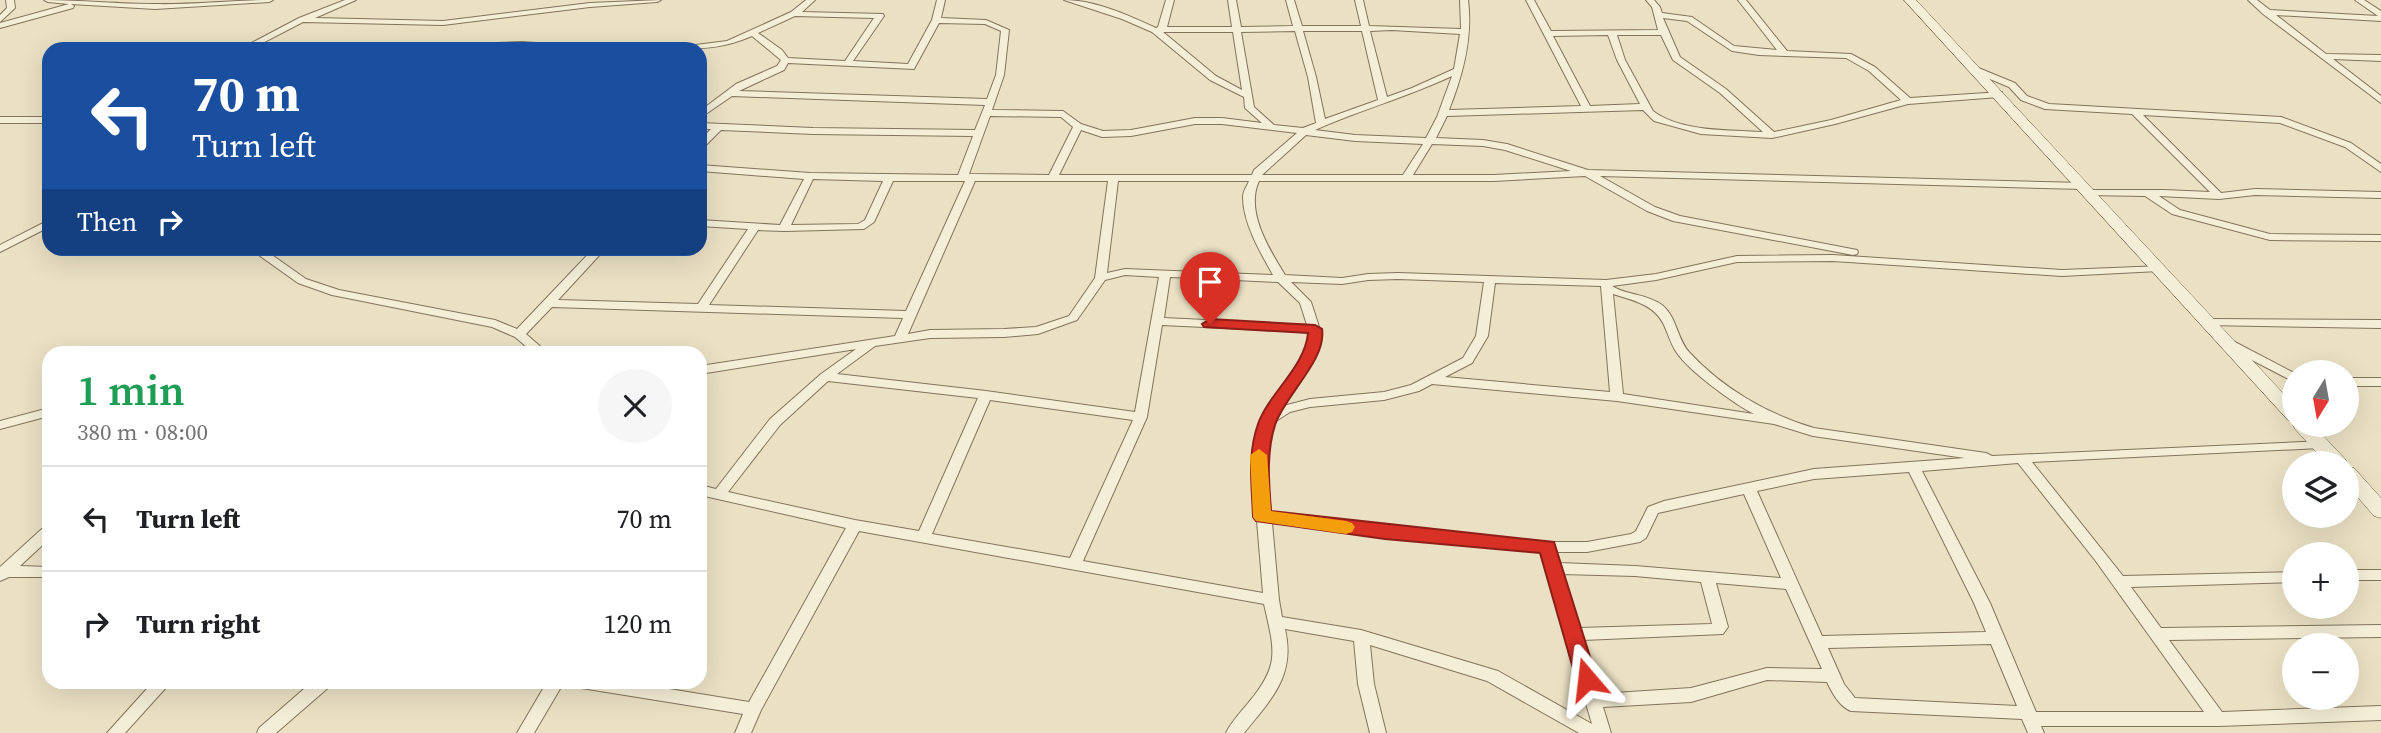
<!DOCTYPE html>
<meta charset="utf-8">
<style>
:root{--surface:#fff;--page:#f6f6f6;--text:#202124;--muted:#757577;--line:#e0e0e0}
body{margin:0;font-family:"Source Serif 4",serif;background:var(--page);color:var(--text);height:100vh;display:flex;flex-direction:column;font-size:26px;white-space:nowrap}
*{box-sizing:border-box;margin:0}
p{font-size:23px;color:var(--muted)}
.icon{flex:none;width:38px;height:38px;fill:none;stroke:currentColor;stroke-width:2;stroke-linecap:round;stroke-linejoin:round}
.map{position:relative;flex:1;overflow:hidden}
.sheet{position:absolute;left:42px;top:346px;width:665px;height:343px;display:flex;flex-direction:column;background:var(--surface);border-radius:21px;box-shadow:0 7px 28px #0002}
.sheet>*{flex:none}
.top-card{position:absolute;left:42px;top:42px;width:665px;height:214px;border-radius:21px;box-shadow:0 7px 28px #0002;background:#1a4fa0;color:#fff;overflow:hidden}
.needle{width:46px;rotate:191deg}
.fabs{position:absolute;left:2282px;top:360px;display:grid;gap:14px}
.fabs a{display:grid;place-items:center;width:77px;height:77px;border-radius:50%;background:var(--surface);box-shadow:0 7px 28px #0002;font-size:35px}
.pin{position:absolute;display:grid;place-items:center;width:60px;height:60px;color:#fff;margin:-72px -30px;border-radius:50% 50% 50% 0;rotate:-45deg;box-shadow:0 0 7px #0007}
.pin .icon{rotate:45deg}
.me{position:absolute;width:77px;margin:-38px;rotate:343deg;stroke-linejoin:round;filter:drop-shadow(0 0 5px #0008)}
.turn{display:flex;align-items:center;gap:24px;height:147px;padding:0 35px;font-size:32px}
.turn .icon{width:91px;height:91px;stroke-width:2.5}
.turn b{display:block;font-size:49px;line-height:60px}
.then{display:flex;align-items:center;height:66px;padding:0 35px;background:#0003;gap:14px;font-size:26px}
.round{display:grid;place-items:center;flex:none;width:74px;height:74px;border-radius:37px;background:var(--page)}
.summary{display:flex;align-items:center;justify-content:space-between;height:119px;padding:0 35px}
h1{font-size:42px;font-weight:600;line-height:52px;color:#1e9e55}
ul{padding:0;list-style:none}
li{display:flex;align-items:center;gap:21px;height:105px;padding:0 35px;border-top:2px solid var(--line)}
li div{flex:1}
li b{display:block;font-size:26px}
li em{font-style:normal}
.map>svg:first-child{display:block}
</style>
<div class="map">
<svg width="2381" height="733" viewBox="0 0 2381 733">
<rect width="100%" height="100%" fill="#eae1c4"/>
<g fill="none" stroke-linecap="round" stroke-linejoin="round">
<g stroke="#82735c" stroke-width="2">
<path id="street" d="M6 0H14L15 8 0 22V15L7 8Z
M44 0C81 0 117 4 153 4 192 5 233 0 273 0L269 2 155 9 71 4 74 6 73 8 0 28V23L69 4 48 2Z
M345 0H356L315 18 443 21 590 3 661 0 657 2 590 7 443 25 303 22 251 49H240L299 18Z
M806 0H815L802 12 883 14 884 16 853 61 908 64 932 20 937 0H945L941 18 986 20 1009 30 1004 75 992 110 1063 111 1081 124 1103 131 1131 130 1195 118H1222L1262 123 1245 108 1244 97 1210 80 1152 32 1122 19 1064 0C1095 0 1128 15 1156 28L1158 27 1166 0H1174L1167 27H1232L1228 0H1236L1241 27 1293 26 1286 0H1294L1302 26H1361L1355 0H1363L1369 26 1461 29 1460 0H1468C1473 37 1463 75 1449 110L1581 106 1526 0H1534L1551 31 1658 30 1652 7 1646 0H1654L1660 7 1662 13 1692 17 1734 46 1777 50 1738 0H1746L1787 51 1851 54 1875 67 1910 98 2002 92V96L1999 97 1908 104 1835 124 1772 138 1701 134 1654 121 1643 110 1447 116 1436 138 1483 140 1507 144 1588 170 2083 183 2088 186 2083 189 1600 176 1655 207 1680 216 1857 250 1858 252 1857 254 1853 255 1673 221 1647 211 1585 176 1494 181H1259C1245 211 1269 249 1285 275L1342 278 1368 274 1398 273 1606 280 1656 274 1737 256 1833 255 2062 270 2163 266 2165 268 2163 270 2159 271 2062 276 1833 261 1737 262 1656 280 1612 286C1626 295 1647 294 1662 305 1677 317 1677 339 1689 352 1722 388 1767 414 1814 428L1986 453 1992 456 2325 441 2327 444 2320 448 2032 462 2123 576 2294 572V582L2131 587 2161 628 2381 625V637L2169 640 2222 712 2381 706V720L2218 726H2041L2044 733H2028L2022 719 1851 711C1840 707 1832 693 1827 682L1767 680 1691 702 1603 707 1611 733H1579L1487 681 1370 645 1374 684 1386 733H1370L1358 684 1354 641 1285 629C1296 676 1271 699 1244 733H1226C1231 722 1241 712 1249 702 1281 664 1274 649 1264 604L859 531 761 710 751 733H735L743 714 575 687 573 682H626L749 702 846 528 700 495V485L716 489 770 419 821 374 856 349 700 374V366L895 336 903 318 552 307 526 334 549 354H535L515 337 492 327 332 295 298 283 249 248H262L306 279 339 290 495 320 517 329 594 248H606L558 300 698 304 748 229 700 226V220L780 225 804 179 700 171V165L810 173 958 175 973 136 813 134 721 130 703 148 700 149V140L711 129H700V123L813 128 975 130 985 105 732 96 700 118V111L736 84 777 66 781 60 752 36C726 47 706 49 679 49L680 47 727 41 791 12ZM795 16 874 18 845 61 788 58 782 50 758 33ZM1663 18 1687 21 1732 51 1759 55 1846 58 1869 71 1901 100 1831 120 1774 132 1726 89 1680 57ZM939 23 985 24 1001 31 996 75 987 99 739 91 784 70 788 63 914 69ZM1392 30 1460 34 1454 69 1412 88 1387 97 1370 31ZM1295 31 1308 77 1316 123 1303 128 1274 125 1254 107 1241 32ZM1303 31H1362L1378 100 1325 119 1316 77ZM1163 32H1233L1242 90 1216 76ZM1608 35 1617 60 1640 104 1590 106 1553 36ZM1617 35H1661L1673 60 1720 93 1763 132C1730 130 1680 132 1653 111L1625 60ZM1452 76 1437 117 1426 138 1355 135 1315 130C1360 110 1407 97 1452 76ZM990 116 1061 117 1073 127 1049 175 969 174ZM1195 124H1222L1297 133 1254 170 1252 175H1059L1081 130 1102 137 1131 136ZM1306 135 1355 141 1423 144 1403 175H1262ZM1432 144 1483 146 1505 150 1571 171 1494 175H1413ZM813 179 883 181 865 220 858 224 791 225ZM893 181H965L906 311 709 305 758 230 784 231 864 229 874 222ZM975 181H1108L1095 278 1069 316 1036 327 1004 329 930 330 908 334ZM1118 181H1249C1247 186 1243 191 1243 197 1243 223 1260 252 1273 275L1125 269 1107 273ZM1125 275 1159 277 1135 412 986 391 837 374 875 346 930 338 1004 337 1038 334 1077 320 1105 280ZM1170 277 1278 282 1300 303 1307 325 1164 318ZM1398 279 1484 282 1476 336 1463 358 1411 385 1384 392 1310 399 1283 406 1316 352 1322 336 1311 302 1291 282 1342 284 1368 280ZM1495 283 1601 286 1610 392 1445 377 1472 363 1488 336ZM1613 294C1632 300 1653 304 1663 323 1668 333 1671 345 1677 353 1689 371 1734 404 1754 414L1623 394ZM1162 325 1309 332C1312 355 1270 400 1260 422 1248 451 1255 483 1257 514L1255 517 1257 521 1263 593 1083 561 1147 417ZM828 381 978 398 919 531 855 520 728 492 780 425ZM1432 384 1617 401 1774 424 1813 436 1965 458 1814 469 1664 501 1648 507 1636 531 1631 534 1587 542H1547L1271 513 1266 454 1273 423 1290 412 1310 407 1384 400 1419 391ZM990 400 1133 420 1070 558 932 534ZM2018 463 2095 560 2204 712H2036L1990 603 1922 471ZM1909 472 1974 603 1986 632 1822 636 1757 491 1814 479ZM1744 494 1781 578 1635 566 1559 563 1556 552H1587L1640 542 1646 538 1658 513ZM1272 523 1541 552 1592 724 1498 671 1361 630 1282 617 1279 600ZM1562 574 1635 576 1701 582 1712 624 1579 628ZM1716 583 1786 589 1822 669 1767 668 1691 688 1599 694 1583 640 1723 634 1728 627ZM1991 644 2017 706 1855 698 1844 684 1828 648Z
M2248 0H2257L2270 10 2378 16 2355 0H2364L2381 11V21L2276 15 2326 54 2381 55V61L2333 59 2381 96V103L2263 14Z
M522 42 578 46 582 49H411L415 46Z
M1976 67 2015 83 2027 96 2049 104 2281 117 2351 143 2381 164V172L2345 147 2280 123 2143 115 2221 193 2255 189 2381 192V198L2255 195 2219 199 2159 196 2180 210 2270 234 2381 235V241L2270 240 2172 214 2145 196 2086 195 2085 193 2090 190H2164L2210 192 2132 114 2045 109 2021 100 2009 87 1973 72V68Z
M0 117H49V123H0Z
M49 220V227L0 252V245Z
M2209 319 2381 320V328L2205 325 2203 323Z
M2231 340 2294 373V382L2227 347 2225 344Z
M2347 378H2381V386H2347Z
M49 408V416L0 429V421Z
M49 526V539L20 566 49 567V577H9L0 581V567L44 527Z
M2347 570H2381V580H2347Z
M153 682H171L125 733H107Z
M312 682H331L329 687 276 733H257L259 728Z
M547 682H564L534 733H517Z"/>
</g>
<g stroke="#64543f" stroke-width="1">
<path id="secondary" d="M1904 0H1916L2294 405V422L2288 420Z
M2294 423V425H2313L2345 459 2348 464 2347 465 2327 464 2295 429 2293 425Z
M2347 467 2354 468 2381 498V518L2374 516 2347 485Z"/>
</g>
<use href="#street" fill="#f5eed6" fill-rule="evenodd"/>
<use href="#secondary" fill="#f5eed6" fill-rule="evenodd"/>
</g>
<path fill="#d93025" stroke="#8d1f18" stroke-width="2" d="M1210 319 1315 325 1322 329C1327 360 1284 396 1275 425 1266 454 1269 482 1271 511L1554 542 1597 679 1594 685 1587 687 1579 685 1576 679 1540 553 1385 539 1256 521 1253 517C1252 485 1247 455 1258 424 1269 393 1305 367 1308 333L1204 327 1202 324Z"/>
<path fill="#f59e0b" d="M1259 449 1267 455 1271 511 1346 521 1352 523 1355 527 1352 532 1346 534 1256 521 1253 517 1250 455Z"/>
</svg>
<div class="fabs">
<a><svg class="needle" viewBox="-14 -14 28 28"><path d="M0-13l5 13h-10z" fill="#e53935"/><path d="M0 13l5-13h-10z" fill="#757577"/></svg></a>
<a><svg class="icon" aria-label="layers" viewBox="0 0 24 24"><path d="M12 4l9 5-9 5-9-5zM3 14l9 5 9-5"/></svg></a>
<a>+</a>
<a>−</a>
</div>
<div class="pin" style="left:1210px;top:324px;background:#d93025"><svg class="icon" aria-label="arrive" viewBox="0 0 24 24"><path d="M6 21V4h12l-3 4 3 4H6"/></svg></div>
<svg class="me" style="left:1587px;top:679px" viewBox="-20 -20 40 40"><path d="M0-17L14 15 0 8-14 15z" fill="#d93025" stroke="#fff" stroke-width="4"/></svg>
<div class="top-card">
<div class="turn"><svg class="icon" aria-label="left" viewBox="0 0 24 24"><path d="M17 20v-9H6M10 6l-5 5 5 5"/></svg><div><b>70 m</b>Turn left</div></div>
<div class="then">Then<svg class="icon" aria-label="right" viewBox="0 0 24 24"><path d="M7 20v-9h11M14 6l5 5-5 5"/></svg></div>
</div>
<section class="sheet">
<div class="summary"><div><h1>1 min</h1><p>380 m · 08:00</p></div><a class="round"><svg class="icon" aria-label="close" viewBox="0 0 24 24"><path d="M6 6l12 12M18 6L6 18"/></svg></a></div>
<ul>
<li><svg class="icon" aria-label="left" viewBox="0 0 24 24"><path d="M17 20v-9H6M10 6l-5 5 5 5"/></svg><div><b>Turn left</b></div><em>70 m</em></li>
<li><svg class="icon" aria-label="right" viewBox="0 0 24 24"><path d="M7 20v-9h11M14 6l5 5-5 5"/></svg><div><b>Turn right</b></div><em>120 m</em></li>
</ul>
</section>
</div>
